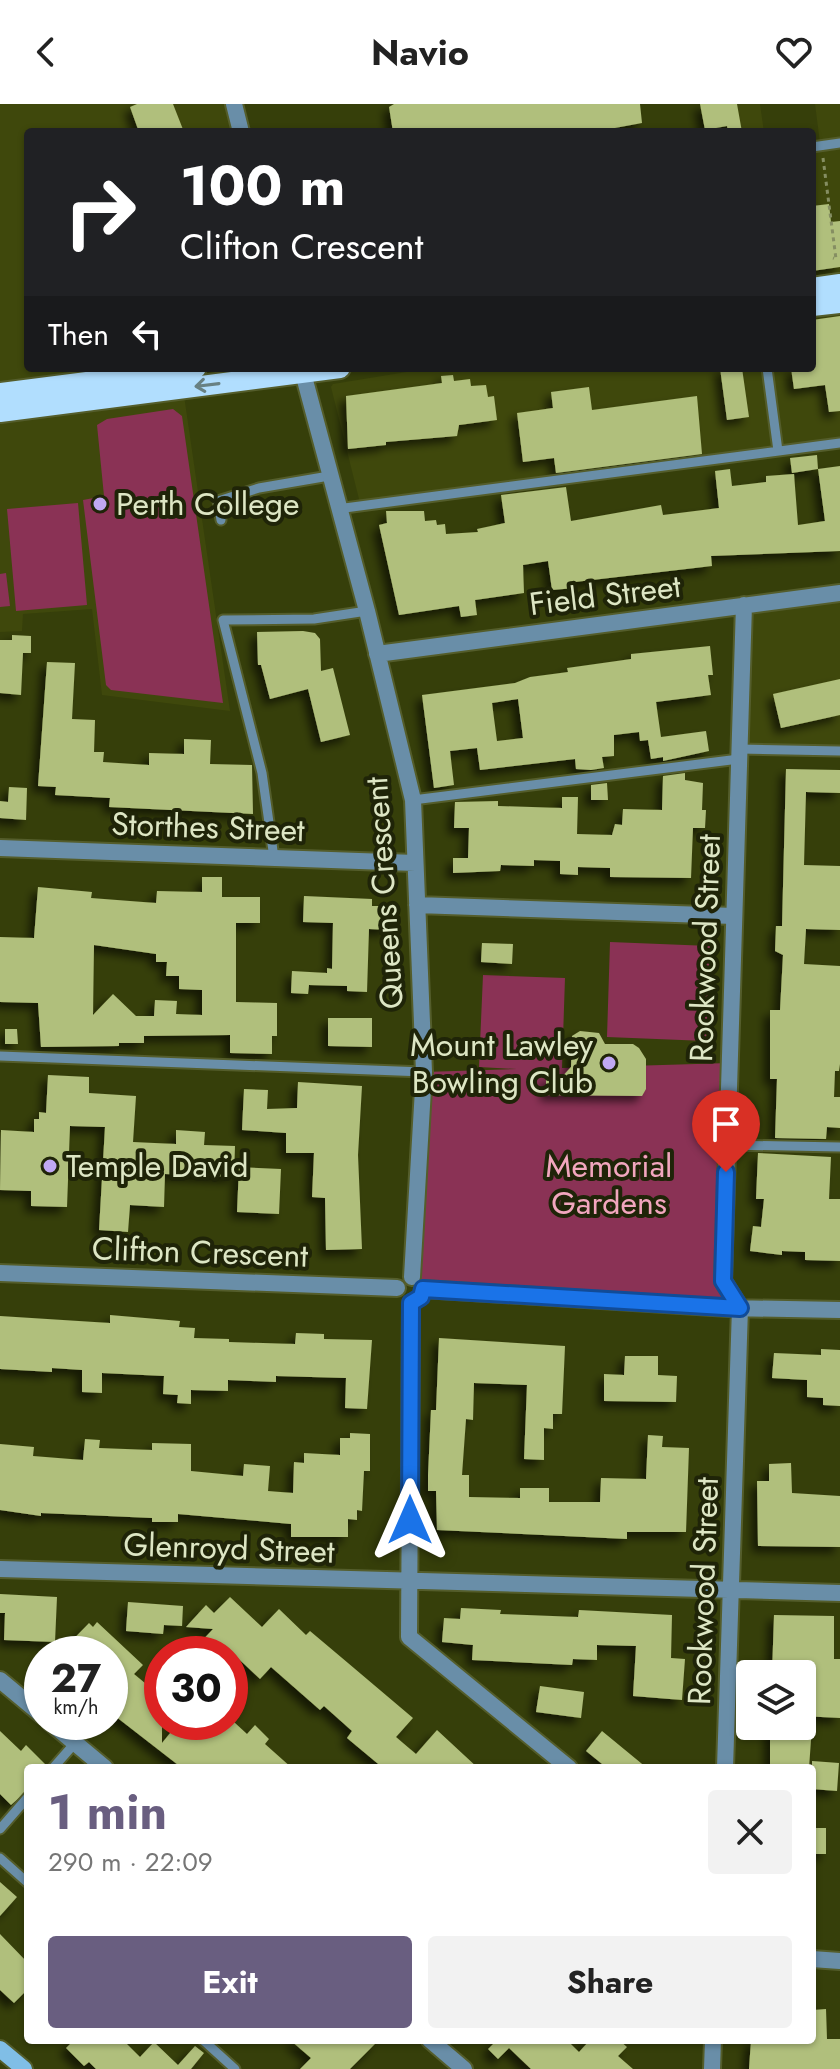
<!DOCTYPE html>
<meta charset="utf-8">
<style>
:root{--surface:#fff;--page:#f2f2f2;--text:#222;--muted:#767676;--accent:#695e80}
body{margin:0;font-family:Jost,sans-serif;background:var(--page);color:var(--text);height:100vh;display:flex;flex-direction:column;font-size:30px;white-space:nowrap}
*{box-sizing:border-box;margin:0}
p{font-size:26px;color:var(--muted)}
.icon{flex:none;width:44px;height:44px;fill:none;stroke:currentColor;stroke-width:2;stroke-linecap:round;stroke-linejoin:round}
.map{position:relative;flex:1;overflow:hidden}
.drawer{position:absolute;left:24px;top:1660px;width:792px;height:280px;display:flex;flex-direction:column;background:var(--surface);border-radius:8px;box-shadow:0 2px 6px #0004}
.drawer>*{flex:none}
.guide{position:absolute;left:24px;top:24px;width:792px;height:244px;border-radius:8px;box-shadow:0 2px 6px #0004;background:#202124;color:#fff;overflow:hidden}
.controls{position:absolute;left:736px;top:1556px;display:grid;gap:16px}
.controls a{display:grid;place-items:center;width:80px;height:80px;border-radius:8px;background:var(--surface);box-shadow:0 2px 6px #0004;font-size:40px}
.speed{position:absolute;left:24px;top:1532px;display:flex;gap:16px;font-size:40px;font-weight:700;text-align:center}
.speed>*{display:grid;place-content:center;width:104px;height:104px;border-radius:50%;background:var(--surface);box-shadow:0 2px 6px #0004;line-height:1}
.speed small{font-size:20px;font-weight:400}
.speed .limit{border:12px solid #d22;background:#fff;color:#111}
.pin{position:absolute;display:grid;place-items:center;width:68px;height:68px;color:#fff;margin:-82px -34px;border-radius:50% 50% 50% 0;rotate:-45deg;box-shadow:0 0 8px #0007}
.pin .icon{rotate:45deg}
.me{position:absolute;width:88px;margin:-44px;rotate:0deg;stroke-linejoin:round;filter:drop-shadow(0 0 6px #0008)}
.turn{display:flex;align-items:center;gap:28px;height:168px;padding:0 24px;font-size:36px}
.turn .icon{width:104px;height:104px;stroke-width:2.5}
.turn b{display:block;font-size:56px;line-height:68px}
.then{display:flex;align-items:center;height:76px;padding:0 24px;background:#0003;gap:16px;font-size:30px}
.round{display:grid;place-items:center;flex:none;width:84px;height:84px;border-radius:8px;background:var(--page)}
.head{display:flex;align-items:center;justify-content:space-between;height:136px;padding:0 24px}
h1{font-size:48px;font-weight:700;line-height:60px;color:var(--accent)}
.cta{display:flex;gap:16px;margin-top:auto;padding:16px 24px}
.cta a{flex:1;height:92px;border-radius:8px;background:var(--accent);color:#fff;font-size:32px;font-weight:700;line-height:92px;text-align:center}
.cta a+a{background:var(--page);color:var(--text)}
header{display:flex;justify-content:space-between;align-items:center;height:104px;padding:0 24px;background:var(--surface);font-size:36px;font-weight:700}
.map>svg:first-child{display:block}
</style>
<header><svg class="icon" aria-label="back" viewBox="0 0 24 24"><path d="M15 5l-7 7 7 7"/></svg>Navio<svg class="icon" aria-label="heart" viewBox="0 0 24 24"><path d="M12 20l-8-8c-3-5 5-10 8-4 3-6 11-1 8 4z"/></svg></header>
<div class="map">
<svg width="840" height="1965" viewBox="0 0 840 1965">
<defs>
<filter id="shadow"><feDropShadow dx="-6" dy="6" stdDeviation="4" flood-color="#0009"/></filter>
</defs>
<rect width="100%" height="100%" fill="#363f0a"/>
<path fill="#3f480c" d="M0 0H234L240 28H28V264H180L230 607 102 591 92 505 23 510 22 527 0 528Z
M720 0H760L764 28H724Z
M815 0H840V36L820 39Z
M840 45V173L812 176V49Z
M840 206V344L362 407 331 283 333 280 431 264H812V210Z
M840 489V647L740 645 744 501Z"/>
<path fill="#8a3255" d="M173 305 182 312 223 599 111 586 106 581 83 396 104 392 97 321 107 315Z
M78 399 87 501 16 507 7 405Z
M6 469 10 502 0 503V470Z
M610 838 710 842 706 937 607 933Z
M483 871 565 874 562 964 729 959V1204L413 1186 424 968 517 965 479 963Z"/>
<path fill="#b0bf7b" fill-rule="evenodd" filter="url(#shadow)" d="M137 0H173L184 28H139L130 3Z
M394 0H640L642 19 593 28H547L541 25 393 28 389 3Z
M700 0H737L742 28H728L727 22 705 26Z
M829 100 831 118 840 117V163L812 167V102Z
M840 212V307L829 308 825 281 794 285 791 264H812V216Z
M720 264H742L749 313 727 316Z
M453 271 454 277 470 275 471 282 486 281 488 293 494 292 497 316 459 321 457 332 386 338V341L348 345 346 292 442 279 441 272Z
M589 283 592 306 697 292 702 350 556 369 554 354 523 358 517 309 553 304 551 288Z
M817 351 818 365 792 369 790 354Z
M840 362V447L711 452 712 462 575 478V484L552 486 548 457 523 461 524 489 475 496 477 511 461 513 459 502 399 511 379 421 387 419 386 407H424L425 417 436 416 437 421 445 420 446 430 478 428 477 425 505 419 501 391 566 383 571 417 661 401 663 411 719 404 715 367 730 365 732 382 766 378V372L794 370 798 421 825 417 818 365Z
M303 527 315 529 320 535 321 567 333 564 350 631 321 638 308 585 270 595 261 561H258L257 528Z
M12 531 31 532V549H23L21 591 0 589V536H12Z
M710 542 713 571H708L711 591 656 598 661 633 706 627 709 647 663 657V653L651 655 648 636 640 637 639 628 614 631V652L602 653 604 664 591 666 576 665 575 655 480 666 477 644 450 647 454 681 434 684 422 591 515 579 530 573 568 568 567 564 631 555V550ZM518 595 523 634 497 637 492 599Z
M47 558 75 559 72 615 95 616 94 648H104L103 658 149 661V649L184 650V635L211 636 210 660 252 661 253 710 109 703 110 694 55 691 56 683 38 682Z
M840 575V611L781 624 773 590Z
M786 665 840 666V689L806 688 804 761 840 762V826L806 825 804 860 840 862V960L839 967H835L834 993H840V1024L827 1023 826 1035 775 1034 777 975H770V906H780L783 851 775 847 776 822H782Z
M685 669V676L703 679 702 706H706L705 724H693L691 774 610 773V764L578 763V771L560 770V757L534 756V762L501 761 500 767 453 769V754H468L469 724H454L455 698 498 697V702L562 704V693H578L577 730 612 731 615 720 622 721 623 705 662 706 663 672Z
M607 679 608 696H591V681Z
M9 683 27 684 26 716 0 714V697L8 698Z
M202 773H222V793H260V819H236V898L277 899V932H272V950L230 949V931L144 932V939H119V942L41 943 38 899 0 898V833L34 834 38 783 92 788 91 794 156 799 157 787 202 788ZM94 841 156 850V858H167L166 872H179V885L202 886V911L176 910 177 897 155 896 154 912H136L113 890 93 911Z
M304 792 372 795V802H389L388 826 369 825 367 888 347 887V882L309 881 308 890 291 889 292 867 327 869V864L332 865 333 819 303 818Z
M482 839 513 840 512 860 481 858Z
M328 914H372V943L328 942Z
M5 925H17L18 940H5Z
M580 927 599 929 605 940H633L639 944 646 955V985L642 992 546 991V973H562L571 963 572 932Z
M48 971 89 973V989L136 992 133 1038 176 1040V1026L205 1028 204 1041 235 1042 234 1073 165 1070 164 1103 130 1101 128 1128 99 1126 105 1023 70 1022 67 1103 31 1102V1087L0 1086 1 1026 34 1028V1015H39V1008L46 1009Z
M298 978 362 982 358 1051 362 1145 326 1146 325 1094 312 1093 314 1049H286V1029L242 1026 244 985 268 986 267 1005 297 1004Z
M758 1049 831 1053 829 1095H840V1157L805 1156V1148L782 1147V1151L750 1147 753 1122 761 1123 764 1095H756Z
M239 1063 281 1065 279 1110 237 1108Z
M110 1211 180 1217 179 1223 195 1224 194 1234 229 1235V1238L295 1240 296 1229 324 1230V1235L372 1236 367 1305 345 1304 346 1274 276 1272V1278L228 1276V1287L191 1286V1300L177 1299 178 1291 163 1290 164 1272 102 1269V1289L82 1288V1266L52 1264V1268L0 1265V1212L110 1219Z
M439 1234 565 1242 562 1310H553V1325L544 1324V1356L524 1355 527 1281 474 1279 473 1316 466 1315 462 1371H469V1393L520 1394V1384H549V1398H600L601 1374 646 1375 648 1331 663 1332 662 1343 689 1344 686 1428H627V1435L437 1426 436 1387H428V1371L431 1306H436Z
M821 1245 840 1246V1302L823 1301V1294L807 1293V1276L772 1274 774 1249 821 1251Z
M625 1252H658V1271L677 1272 676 1298 604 1297V1270L624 1271Z
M350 1329 370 1330V1367H364L362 1407 357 1406V1416L348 1415V1433H291V1420L178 1410V1418H152V1414L41 1409V1412L0 1406V1340L34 1343 33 1352 83 1356 85 1335 100 1336 99 1344 152 1346V1339L191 1340V1367L243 1372 244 1360 270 1362 268 1387 293 1389 294 1358 304 1359V1349L340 1351V1334H350Z
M791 1359 792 1389 840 1392V1443L758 1442 757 1377H769V1360Z
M0 1490 57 1493 55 1538 4 1536 5 1509H0Z
M230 1493 262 1523 279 1505 306 1531 310 1527 348 1559 413 1614 396 1633 416 1650 437 1626 478 1664H383L347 1634 352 1627 324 1602 320 1606 271 1563 260 1575 227 1544 222 1550H209L199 1540 213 1525 186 1523 206 1501 214 1509Z
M128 1498 183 1502 182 1522 164 1521 163 1530 126 1527Z
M461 1504 501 1506 500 1510 578 1513 579 1506 672 1511 671 1554 685 1555 682 1596 633 1592 636 1542 597 1541V1556L573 1555 572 1561 472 1556 473 1541 442 1538 444 1514 460 1515Z
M774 1511 834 1512V1555H840V1614L802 1612V1570H772Z
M97 1518 143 1561 134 1570 162 1593V1639L179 1618H234L247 1630 255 1621 269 1635 265 1640 292 1664H182L115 1612 121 1605 110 1595V1550H59L89 1519 93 1523Z
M540 1582 584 1588 581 1614 536 1608Z
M770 1622H812L809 1664H770Z
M0 1627 21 1647 26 1641 46 1661V1664H28V1686L11 1701 0 1690Z
M602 1627 647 1664H607L586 1647Z
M812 1657 839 1659 837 1687 812 1685Z
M812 1724H826V1750H812Z
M0 1778 17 1793 0 1812Z
M0 1830 28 1859V1885L14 1899 0 1886Z
M826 1905 827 1935H840V1965H749L751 1936H812V1906Z
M74 1936H123L140 1953 154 1938 178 1961 195 1942 204 1949 191 1965H96L89 1958 84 1962 66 1944Z
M290 1936H379L350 1965H300L311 1954Z
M497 1936H567L579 1948 590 1936H619L627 1943 618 1952 633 1965H531L509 1944 498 1955 488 1945Z"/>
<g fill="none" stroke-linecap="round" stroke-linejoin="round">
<g stroke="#545d2b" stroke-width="13">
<path id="service" d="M812 43 840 39
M767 264 778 347
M337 405 840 339
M221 416 218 397 259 384 329 372
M740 645 840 647
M413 696 739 655
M274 754 262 669 223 516 314 515 367 507
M0 952 424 968
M727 1041 840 1043
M53 1664 75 1639
M0 1725 28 1693
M0 1754 28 1779
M203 1936 235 1965"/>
</g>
<g stroke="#545d2b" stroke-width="20">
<path id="minor" d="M234 0 241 28
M303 269 367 507 413 696 424 968 412 1173
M377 550 840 489
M0 744 415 759
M417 801 734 812
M0 1169 397 1184
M423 1185 729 1204 840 1206
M411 1199 409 1533 569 1664
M0 1465 840 1489
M0 1576 42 1611
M50 1618 105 1664
M725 1664 740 1204 723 1177 744 501
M812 1855 840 1857
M430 1936 464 1965
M712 1965 713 1936"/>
</g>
<g stroke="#545d2b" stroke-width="20">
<path id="secondary" d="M0 1945 24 1965"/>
</g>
<g stroke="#545d2b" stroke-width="24">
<path id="primary" d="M812 184 840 180
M812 202 840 199
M0 289 196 264
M0 308 340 264"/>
</g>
<path stroke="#858e62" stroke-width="3" stroke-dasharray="4 4" stroke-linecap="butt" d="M823 54 836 155 833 154"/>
<use href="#service" stroke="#698ea8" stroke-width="9"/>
<use href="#minor" stroke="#698ea8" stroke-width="16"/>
<use href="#secondary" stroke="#80bee6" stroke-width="16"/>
<use href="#primary" stroke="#b1defe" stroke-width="20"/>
</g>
<defs><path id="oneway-shaft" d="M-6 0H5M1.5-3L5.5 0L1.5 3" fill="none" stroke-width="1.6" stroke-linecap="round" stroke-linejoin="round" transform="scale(2)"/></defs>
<use stroke="#688183" href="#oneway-shaft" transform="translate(207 281) rotate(173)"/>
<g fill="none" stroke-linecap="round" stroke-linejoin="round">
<g stroke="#114b97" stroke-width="20">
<path id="route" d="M410 1416 411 1199 421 1193 423 1185 740 1204 723 1177 726 1068"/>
</g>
<use href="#route" stroke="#1a73e8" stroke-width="14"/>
</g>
<g fill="#c0a8f3" stroke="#1f2408" stroke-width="3">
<circle cx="100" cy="400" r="8"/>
<circle cx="609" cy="959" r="8"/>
<circle cx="50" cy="1062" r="8"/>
</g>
<g text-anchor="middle" stroke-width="8" stroke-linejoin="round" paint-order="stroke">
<g font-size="32" fill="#dde6c4" stroke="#1f2408" text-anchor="start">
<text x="116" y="411">Perth College</text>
<text x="593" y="952" text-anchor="end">Mount Lawley<tspan x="593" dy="37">Bowling Club</tspan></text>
<text x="66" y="1073">Temple David</text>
</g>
<g font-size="32" fill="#dde6c4" stroke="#1f2408">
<text transform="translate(605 491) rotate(-7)" y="11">Field Street</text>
<text transform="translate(208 723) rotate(2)" y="11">Storthes Street</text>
<text transform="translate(384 789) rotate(-94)" y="11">Queens Crescent</text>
<text transform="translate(705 844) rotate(-88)" y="11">Rookwood Street</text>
<text transform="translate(200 1148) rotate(2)" y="11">Clifton Crescent</text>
<text transform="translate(229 1444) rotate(2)" y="11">Glenroyd Street</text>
<text transform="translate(703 1487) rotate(-88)" y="11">Rookwood Street</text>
</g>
<g font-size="32" fill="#f2a6be" stroke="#1f2408">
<text x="609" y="1073">Memorial<tspan x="609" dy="37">Gardens</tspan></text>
</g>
</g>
</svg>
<div class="controls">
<a><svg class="icon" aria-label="layers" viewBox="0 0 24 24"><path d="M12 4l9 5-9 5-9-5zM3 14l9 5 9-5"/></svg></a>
</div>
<div class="speed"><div>27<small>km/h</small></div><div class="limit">30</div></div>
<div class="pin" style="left:726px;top:1068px;background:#d93025"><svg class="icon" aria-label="arrive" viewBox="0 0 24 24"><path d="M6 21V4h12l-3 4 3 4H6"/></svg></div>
<svg class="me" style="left:410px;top:1416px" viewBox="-20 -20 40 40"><path d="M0-17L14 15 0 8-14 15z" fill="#1a73e8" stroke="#fff" stroke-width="4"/></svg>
<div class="guide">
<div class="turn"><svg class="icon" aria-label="right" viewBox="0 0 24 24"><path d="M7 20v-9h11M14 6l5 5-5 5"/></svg><div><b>100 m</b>Clifton Crescent</div></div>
<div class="then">Then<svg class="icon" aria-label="left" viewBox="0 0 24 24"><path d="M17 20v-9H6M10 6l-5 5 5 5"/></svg></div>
</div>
<section class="drawer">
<div class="head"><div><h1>1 min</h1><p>290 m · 22:09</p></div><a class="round"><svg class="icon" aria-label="close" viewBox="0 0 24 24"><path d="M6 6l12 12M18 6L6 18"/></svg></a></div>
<div class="cta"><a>Exit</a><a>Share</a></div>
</section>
</div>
